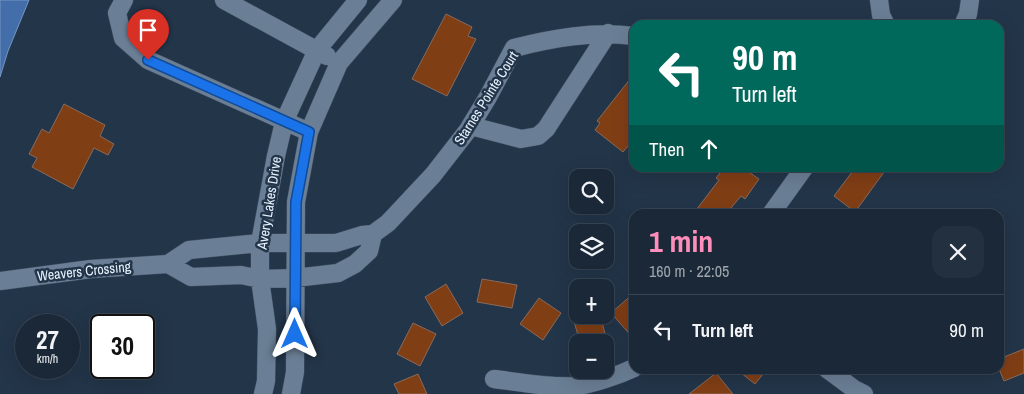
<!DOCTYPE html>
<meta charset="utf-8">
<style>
:root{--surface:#1a2837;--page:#23303f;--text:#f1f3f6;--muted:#9fa6ad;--line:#384452;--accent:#ff8ebb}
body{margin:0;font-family:"Archivo Narrow",sans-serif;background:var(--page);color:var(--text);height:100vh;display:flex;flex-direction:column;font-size:19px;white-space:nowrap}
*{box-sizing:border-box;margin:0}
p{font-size:16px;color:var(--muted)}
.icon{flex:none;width:28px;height:28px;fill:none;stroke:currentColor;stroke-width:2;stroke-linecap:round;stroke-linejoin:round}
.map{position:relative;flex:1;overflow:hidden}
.sheet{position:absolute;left:629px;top:209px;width:375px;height:165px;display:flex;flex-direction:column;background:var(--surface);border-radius:15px;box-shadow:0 5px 20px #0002,0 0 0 1px var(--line)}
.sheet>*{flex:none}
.banner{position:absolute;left:629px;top:20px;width:375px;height:152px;border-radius:15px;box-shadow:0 5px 20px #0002,0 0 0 1px var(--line);background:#00695c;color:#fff;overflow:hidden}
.tools{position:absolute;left:569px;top:169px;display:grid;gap:10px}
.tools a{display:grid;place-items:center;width:45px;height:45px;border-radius:10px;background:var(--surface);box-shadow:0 5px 20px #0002,0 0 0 1px var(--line);font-size:25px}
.speed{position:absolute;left:15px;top:314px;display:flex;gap:10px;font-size:25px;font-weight:700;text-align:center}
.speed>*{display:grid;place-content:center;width:65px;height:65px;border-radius:50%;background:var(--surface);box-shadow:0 5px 20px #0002,0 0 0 1px var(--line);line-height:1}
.speed small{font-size:12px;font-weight:400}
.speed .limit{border:2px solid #111;border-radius:8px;background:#fff;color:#111}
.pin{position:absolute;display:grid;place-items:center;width:42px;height:42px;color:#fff;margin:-51px -21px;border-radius:50% 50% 50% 0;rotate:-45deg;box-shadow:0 0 5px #0007}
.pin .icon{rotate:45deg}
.me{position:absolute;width:55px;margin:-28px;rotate:0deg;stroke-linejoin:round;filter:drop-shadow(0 0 4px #0008)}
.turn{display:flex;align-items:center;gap:18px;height:105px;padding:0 20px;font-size:22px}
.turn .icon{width:65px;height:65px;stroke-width:2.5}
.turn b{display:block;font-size:35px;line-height:42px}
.then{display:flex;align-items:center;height:48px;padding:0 20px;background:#0003;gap:10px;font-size:19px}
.round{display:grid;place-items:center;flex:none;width:52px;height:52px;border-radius:15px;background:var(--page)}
.overview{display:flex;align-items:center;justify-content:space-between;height:85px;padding:0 20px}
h1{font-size:30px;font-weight:800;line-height:38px;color:var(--accent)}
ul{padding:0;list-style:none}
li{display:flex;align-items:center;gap:15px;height:70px;padding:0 20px;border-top:1px solid var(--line)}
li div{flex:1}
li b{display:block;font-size:19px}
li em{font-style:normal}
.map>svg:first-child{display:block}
</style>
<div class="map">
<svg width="1024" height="394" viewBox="0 0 1024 394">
<rect width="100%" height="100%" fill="#233549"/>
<path fill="#446eaa" stroke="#7595c3" d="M0 0H29L8 51 0 77Z"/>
<path fill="#803e15" stroke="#886b5d" d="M446 14 472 27 468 36 476 39 447 96 412 79Z
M634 74V139L623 152 595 130 600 123 597 121Z
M64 104 105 125 100 136 114 144 108 155 94 148 73 189 32 167 37 158 29 154 42 129 49 133Z
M724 168H743L759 179 745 199 741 196 726 214H693L719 180 716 178Z
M855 168H887L855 212 834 196Z
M482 279 517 285 512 308 477 302Z
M446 284 463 313 442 326 425 297Z
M634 293V339L611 313Z
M539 298 561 313 543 340 520 324Z
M572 315H600L606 337 588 342H580Z
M413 323 436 334 420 366 397 354Z
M1024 349V373L1004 381 999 369V359Z
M736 369H767L755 384Z
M716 373 733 394H689Z
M418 374 427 394H399L394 384Z"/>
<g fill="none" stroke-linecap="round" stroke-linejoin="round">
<g stroke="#445364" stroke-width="19">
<path id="minor" d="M124 0 117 13 123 38 148 60 309 132
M224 0 327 56
M879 0 881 15 886 25
M963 25 968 14 970 0
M471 126 521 139 538 136 546 129 608 33
M771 214 804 168
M168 264 191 277 241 275 260 279 295 278 338 273 355 264 369 251 373 234
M0 281 91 269 168 264 189 250 260 243H336L362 235 373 234 388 223 433 175 468 130 488 97 514 48C553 38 593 31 634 36
M827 369 854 389 864 394
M494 379C520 382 548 388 575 386 591 385 619 375 634 368
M263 394 266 381 267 329 260 279V243L276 156 284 122 317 50 358 0
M291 394 295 372 296 202 309 132 339 63 393 0"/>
</g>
<use href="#minor" stroke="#6a7e95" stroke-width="18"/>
</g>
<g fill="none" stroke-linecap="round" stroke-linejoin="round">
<g stroke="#114b97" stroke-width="12">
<path id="route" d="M148 60 309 132 296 202 295 334"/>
</g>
<use href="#route" stroke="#1a73e8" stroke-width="9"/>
</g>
<g text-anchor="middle" stroke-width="5" stroke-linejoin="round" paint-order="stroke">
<g font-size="14" fill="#e6f1fe" stroke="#233549">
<text transform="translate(486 98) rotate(-58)" y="5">Starnes Pointe Court</text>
<text transform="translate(269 203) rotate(-81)" y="5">Avery Lakes Drive</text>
<text transform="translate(84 271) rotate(-6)" y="5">Weavers Crossing</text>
</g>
</g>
</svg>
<div class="tools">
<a><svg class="icon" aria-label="search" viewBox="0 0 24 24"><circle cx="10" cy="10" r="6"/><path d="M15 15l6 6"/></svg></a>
<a><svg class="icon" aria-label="layers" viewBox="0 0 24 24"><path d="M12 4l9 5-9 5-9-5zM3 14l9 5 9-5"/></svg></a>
<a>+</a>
<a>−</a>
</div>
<div class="speed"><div>27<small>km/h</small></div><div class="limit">30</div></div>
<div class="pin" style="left:148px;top:60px;background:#d93025"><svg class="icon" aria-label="arrive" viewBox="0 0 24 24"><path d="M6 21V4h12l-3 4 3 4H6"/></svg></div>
<svg class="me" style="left:295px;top:334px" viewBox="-20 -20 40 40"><path d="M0-17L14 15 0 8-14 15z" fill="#1a73e8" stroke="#fff" stroke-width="4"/></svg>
<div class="banner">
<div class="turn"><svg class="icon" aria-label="left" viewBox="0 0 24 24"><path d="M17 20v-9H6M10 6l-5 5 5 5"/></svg><div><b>90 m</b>Turn left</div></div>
<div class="then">Then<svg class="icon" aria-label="ahead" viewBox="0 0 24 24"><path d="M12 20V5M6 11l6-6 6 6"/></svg></div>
</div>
<section class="sheet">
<div class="overview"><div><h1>1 min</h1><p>160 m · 22:05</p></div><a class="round"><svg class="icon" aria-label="close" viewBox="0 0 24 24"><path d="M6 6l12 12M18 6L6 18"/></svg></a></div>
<ul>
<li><svg class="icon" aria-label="left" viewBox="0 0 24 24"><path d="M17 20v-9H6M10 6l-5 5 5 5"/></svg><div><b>Turn left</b></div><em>90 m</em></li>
</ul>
</section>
</div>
